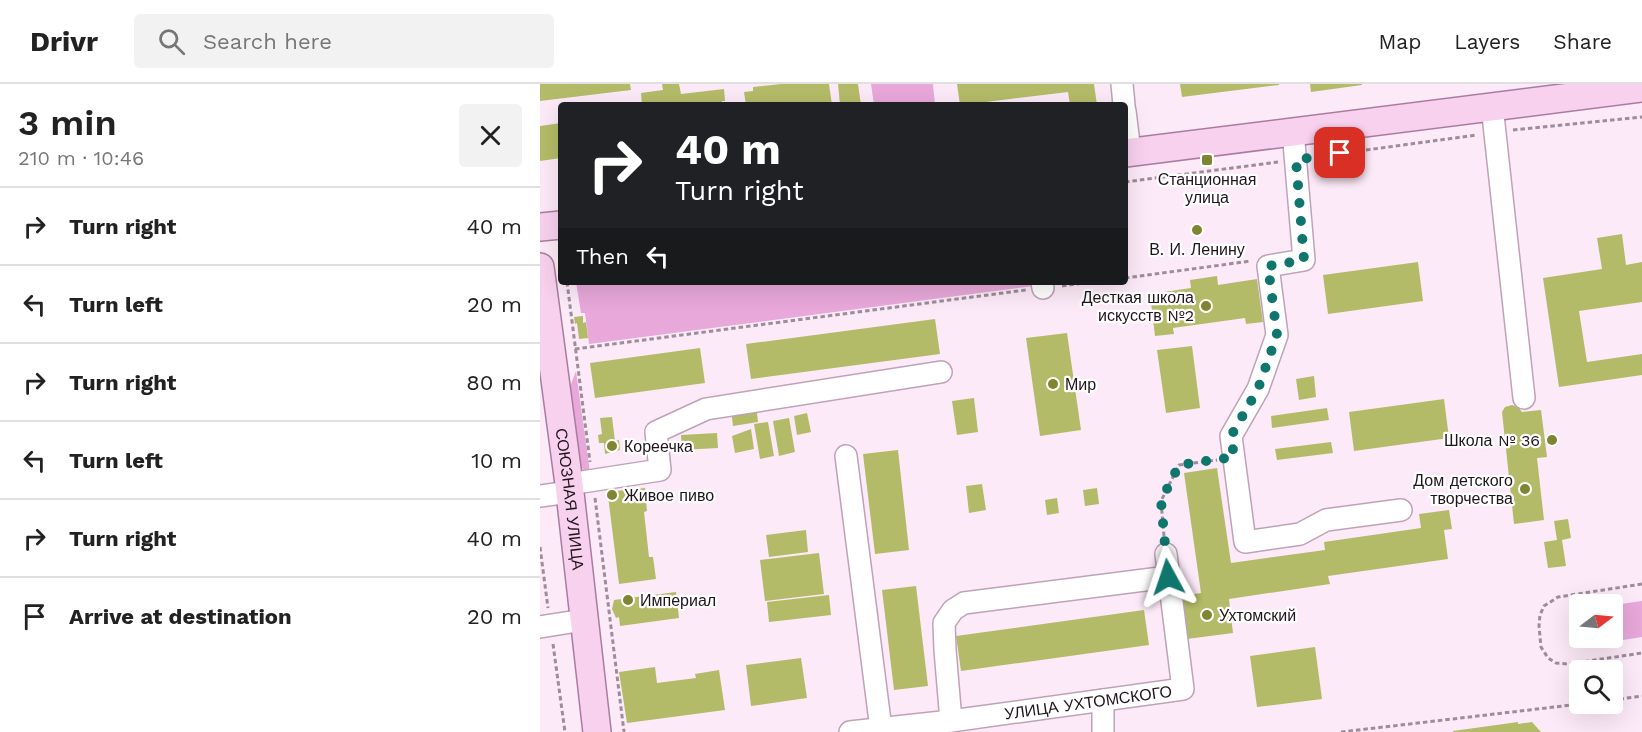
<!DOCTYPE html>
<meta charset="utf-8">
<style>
:root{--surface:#fff;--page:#f2f2f2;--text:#222;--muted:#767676;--line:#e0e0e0}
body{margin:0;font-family:"Work Sans",sans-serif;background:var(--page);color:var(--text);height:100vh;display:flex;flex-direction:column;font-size:22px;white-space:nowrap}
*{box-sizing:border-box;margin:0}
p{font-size:20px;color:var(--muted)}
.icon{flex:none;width:33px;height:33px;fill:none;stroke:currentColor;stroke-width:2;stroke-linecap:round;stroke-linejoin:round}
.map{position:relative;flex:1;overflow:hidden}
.details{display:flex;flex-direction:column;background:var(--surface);width:540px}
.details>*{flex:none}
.banner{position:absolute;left:18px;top:18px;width:570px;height:183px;border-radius:6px;box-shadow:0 6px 24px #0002;background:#202124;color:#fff;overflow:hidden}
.needle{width:39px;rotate:74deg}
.tools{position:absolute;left:1029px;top:510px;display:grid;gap:12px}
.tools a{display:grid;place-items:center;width:54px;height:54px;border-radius:6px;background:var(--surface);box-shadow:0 6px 24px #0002;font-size:30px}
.pin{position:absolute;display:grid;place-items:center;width:51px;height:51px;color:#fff;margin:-26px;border-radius:12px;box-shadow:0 3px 9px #0006}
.me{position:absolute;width:66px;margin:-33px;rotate:355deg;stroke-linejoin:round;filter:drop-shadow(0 0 4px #0008)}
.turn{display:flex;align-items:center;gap:21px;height:126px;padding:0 18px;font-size:27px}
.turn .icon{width:78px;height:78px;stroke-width:2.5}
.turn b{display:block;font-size:42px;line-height:51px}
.then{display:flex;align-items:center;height:57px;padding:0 18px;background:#0003;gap:12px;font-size:22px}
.round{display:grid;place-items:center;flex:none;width:63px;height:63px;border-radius:6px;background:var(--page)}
.headline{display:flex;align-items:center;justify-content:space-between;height:102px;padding:0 18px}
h1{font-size:36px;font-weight:600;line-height:45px}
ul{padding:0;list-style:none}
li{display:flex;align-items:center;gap:18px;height:78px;padding:0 18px;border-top:2px solid var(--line)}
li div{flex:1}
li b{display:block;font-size:22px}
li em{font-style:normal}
header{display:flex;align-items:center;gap:36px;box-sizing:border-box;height:84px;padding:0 30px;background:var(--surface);border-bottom:2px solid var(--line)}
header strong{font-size:28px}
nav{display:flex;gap:33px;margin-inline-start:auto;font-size:21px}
.search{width:420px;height:54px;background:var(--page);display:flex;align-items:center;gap:15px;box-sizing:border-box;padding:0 21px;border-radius:6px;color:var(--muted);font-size:22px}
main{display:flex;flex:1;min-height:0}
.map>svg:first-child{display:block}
</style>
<header>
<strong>Drivr</strong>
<div class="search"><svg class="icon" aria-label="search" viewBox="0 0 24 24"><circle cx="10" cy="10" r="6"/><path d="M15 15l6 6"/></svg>Search here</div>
<nav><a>Map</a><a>Layers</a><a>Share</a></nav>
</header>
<main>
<section class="details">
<div class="headline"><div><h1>3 min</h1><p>210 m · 10:46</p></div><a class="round"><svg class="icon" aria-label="close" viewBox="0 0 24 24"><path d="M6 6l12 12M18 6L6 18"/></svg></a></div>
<ul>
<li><svg class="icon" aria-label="right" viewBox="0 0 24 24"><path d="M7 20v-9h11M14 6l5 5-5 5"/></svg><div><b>Turn right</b></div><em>40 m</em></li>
<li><svg class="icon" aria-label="left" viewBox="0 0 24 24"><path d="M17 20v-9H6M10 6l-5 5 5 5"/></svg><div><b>Turn left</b></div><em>20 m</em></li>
<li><svg class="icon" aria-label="right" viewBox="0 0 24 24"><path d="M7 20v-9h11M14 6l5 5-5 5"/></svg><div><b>Turn right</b></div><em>80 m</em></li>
<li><svg class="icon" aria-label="left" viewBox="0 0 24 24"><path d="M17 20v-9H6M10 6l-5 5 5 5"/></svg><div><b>Turn left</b></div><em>10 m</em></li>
<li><svg class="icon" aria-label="right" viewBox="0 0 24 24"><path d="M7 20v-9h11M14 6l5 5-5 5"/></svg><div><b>Turn right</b></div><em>40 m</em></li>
<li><svg class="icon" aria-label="arrive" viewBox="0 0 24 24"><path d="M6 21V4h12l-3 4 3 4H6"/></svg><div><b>Arrive at destination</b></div><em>20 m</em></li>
</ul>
</section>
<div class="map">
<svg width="1102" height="648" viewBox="0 0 1102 648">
<rect width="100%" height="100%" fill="#fdeaf8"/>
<path fill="#e8a8da" d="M331 0H393L395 21H334Z
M36 198H494V202L49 260 45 229H41Z
M36 287 50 389 44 387 40 381 30 303Z
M1102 517V553L1064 559 1063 554H1072L1073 521Z"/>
<path fill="#b4bb68" d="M0 0H90L91 6 0 17Z
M122 0H139L141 10 184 5 185 17H182V21H102L101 9 123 6Z
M241 0H289L292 21H206L204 8 213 7V3Z
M298 0H318L321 21H300Z
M417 0H554L557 21H530L528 8 446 18 447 21H420Z
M640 0H739V1L642 13Z
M770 0H822V1L771 8Z
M21 39V74L0 77V42Z
M1082 150 1086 181 1102 178V218L1039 227 1047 278 1102 270V291L1019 303 1003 194 1062 185 1057 154Z
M878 178 883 217 788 230 783 191Z
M677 192 678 201 717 195 723 238 706 240 705 234 633 244 634 250 615 252 610 210 651 204 650 196Z
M43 232V239L46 238 48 254 39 255 37 239 35 240 34 233Z
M395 235 400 270 211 295 206 260Z
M527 249 541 346 500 352 486 254Z
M652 262 660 324 626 329 617 266Z
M160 264 165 299 55 314 50 279Z
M774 292 776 313 759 316 756 295Z
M434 314 438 348 417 351 412 317Z
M904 315 909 354 814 367 809 328Z
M216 320 218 338 193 342 191 325Z
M972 321 978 323 982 328 1001 326 1007 373 997 374 1004 436 974 440 962 328 965 323Z
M787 324 789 336 732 344 731 332Z
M267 329 271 348 257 351 254 332Z
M72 333 75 357 79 356 80 366 65 370 64 359H59L58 351 62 350 60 334Z
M249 334 255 368 239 372 233 337Z
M228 338 234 372 220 375 214 340Z
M211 345 214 365 195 369 192 352Z
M177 349 178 364 142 366 141 351Z
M791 358 793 369 737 376 735 365Z
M358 366 369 466 335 470 323 370Z
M677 384 691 479 785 466 784 458 881 444 879 430 909 426 912 445 904 446 908 475 788 492 790 500 689 515 693 549 647 555 641 512 661 509 644 389Z
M442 400 446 426 429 429 426 402Z
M75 403 76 407 105 404 107 427 104 428 109 473H113L116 495 79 500 67 404Z
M557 404 559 420 545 422 543 406Z
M517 414 519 429 507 431 505 416Z
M1028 435 1031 454 1022 456 1026 482 1008 484 1004 458 1017 456 1014 437Z
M266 446 268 468 229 473 226 451Z
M279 469 284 510 225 517 220 476Z
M376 502 388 602 354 606 342 506Z
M136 508 139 534 80 542 79 533 76 534 72 525 74 516Z
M289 511 291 531 229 538 227 518Z
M604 526 609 561 421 587 416 552Z
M775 563 782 615 717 623 710 572Z
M261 574 267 614 211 622 206 581Z
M115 583 117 599 156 594 155 590 179 586 185 626 87 639 79 588Z
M978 638V640L992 638 1001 648H913V647Z"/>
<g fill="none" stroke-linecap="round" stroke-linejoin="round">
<g stroke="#bfa2b8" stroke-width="24">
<g id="minor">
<path d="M582 0 584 21"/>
<path d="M952 22 984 314"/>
<path d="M585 27 590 68"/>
<path d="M753 47 764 176 728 182 737 251 718 305 691 352 705 458 760 450 786 436 861 426"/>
<path d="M502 198 503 204"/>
<path d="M306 372 341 645"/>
<path d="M29 400 120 386 116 348 166 325 401 288"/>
<path d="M0 412 29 408"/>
<path d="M0 543 44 536"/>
<path d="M563 616V648"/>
<path d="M411 637 405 566 404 539 413 526 424 519 628 493"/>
<path id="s1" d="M310 648 411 637 643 605 626 470"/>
</g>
</g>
<g stroke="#a97c9f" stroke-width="30">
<g id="major">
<path d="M585 69 1102 4"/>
<path d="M0 143 21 141"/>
<path id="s2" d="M0 183 29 400 57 648"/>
</g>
</g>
<path stroke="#9c8d98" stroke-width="3" stroke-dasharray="4.5 3" stroke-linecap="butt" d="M973 46 1102 33
M774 73 937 51
M585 98 738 78
M585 194 711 177
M27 198 50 378
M522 202 551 198
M35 265 486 206
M55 414 84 648
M624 452 621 417 639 381 677 376
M0 463 8 524
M1102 500 1018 513 1004 522 1000 531 999 542 1001 563 1008 574 1016 579 1028 580 1102 569
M13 560 25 648
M1072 616 1102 612
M801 648 1040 620"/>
<use href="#minor" stroke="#fff" stroke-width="21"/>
<use href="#major" stroke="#f8d1ef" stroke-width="27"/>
</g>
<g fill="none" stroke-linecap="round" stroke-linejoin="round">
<path stroke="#0f766e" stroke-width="10" stroke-dasharray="0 18" d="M628 493 621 417 639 381 694 373 691 352 718 305 737 251 728 182 764 176 756 76 800 69"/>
</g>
<g fill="#7f8530" stroke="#fff" stroke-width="2">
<rect x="661" y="70" width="12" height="12" rx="3"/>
<circle cx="657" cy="146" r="6"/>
<circle cx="666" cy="222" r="6"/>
<circle cx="513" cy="300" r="6"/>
<circle cx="1012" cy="356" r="6"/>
<circle cx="72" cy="362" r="6"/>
<circle cx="985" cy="405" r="6"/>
<circle cx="72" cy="411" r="6"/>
<circle cx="88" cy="516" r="6"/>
<circle cx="667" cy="531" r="6"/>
</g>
<g text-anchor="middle" stroke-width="4.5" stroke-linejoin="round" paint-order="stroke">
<g font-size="16" fill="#20151d" stroke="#fff" text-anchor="start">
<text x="667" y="101" text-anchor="middle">Станционная<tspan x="667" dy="18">улица</tspan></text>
<text x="657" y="171" text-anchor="middle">В. И. Ленину</text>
<text x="654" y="219" text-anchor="end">Десткая школа<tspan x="654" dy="18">искусств №2</tspan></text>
<text x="525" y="306">Мир</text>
<text x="1000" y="362" text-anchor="end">Школа № 36</text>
<text x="84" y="368">Кореечка</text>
<text x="973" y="402" text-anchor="end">Дом детского<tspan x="973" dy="18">творчества</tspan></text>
<text x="84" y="417">Живое пиво</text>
<text x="100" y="522">Империал</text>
<text x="679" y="537">Ухтомский</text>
</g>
<g font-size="16" fill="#20151d" stroke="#fff">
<text dy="6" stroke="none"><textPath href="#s2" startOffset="234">СОЮЗНАЯ УЛИЦА</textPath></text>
<text dy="6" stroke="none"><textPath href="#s1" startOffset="240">УЛИЦА УХТОМСКОГО</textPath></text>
</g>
</g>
</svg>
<div class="tools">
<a><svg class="needle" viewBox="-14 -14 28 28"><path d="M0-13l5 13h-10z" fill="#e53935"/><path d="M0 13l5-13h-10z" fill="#767676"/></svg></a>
<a><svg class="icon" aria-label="search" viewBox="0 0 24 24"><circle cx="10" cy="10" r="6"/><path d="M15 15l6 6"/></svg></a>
</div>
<div class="pin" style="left:800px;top:69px;background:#d93025"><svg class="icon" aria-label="arrive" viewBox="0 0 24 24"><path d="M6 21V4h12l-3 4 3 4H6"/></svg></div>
<svg class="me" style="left:628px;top:493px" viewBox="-20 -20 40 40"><path d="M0-17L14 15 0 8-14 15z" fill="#0f766e" stroke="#fff" stroke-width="4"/></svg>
<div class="banner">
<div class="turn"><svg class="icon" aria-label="right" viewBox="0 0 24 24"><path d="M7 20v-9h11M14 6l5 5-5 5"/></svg><div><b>40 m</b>Turn right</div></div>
<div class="then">Then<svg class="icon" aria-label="left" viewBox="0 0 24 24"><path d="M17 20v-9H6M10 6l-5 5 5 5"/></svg></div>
</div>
</div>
</main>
